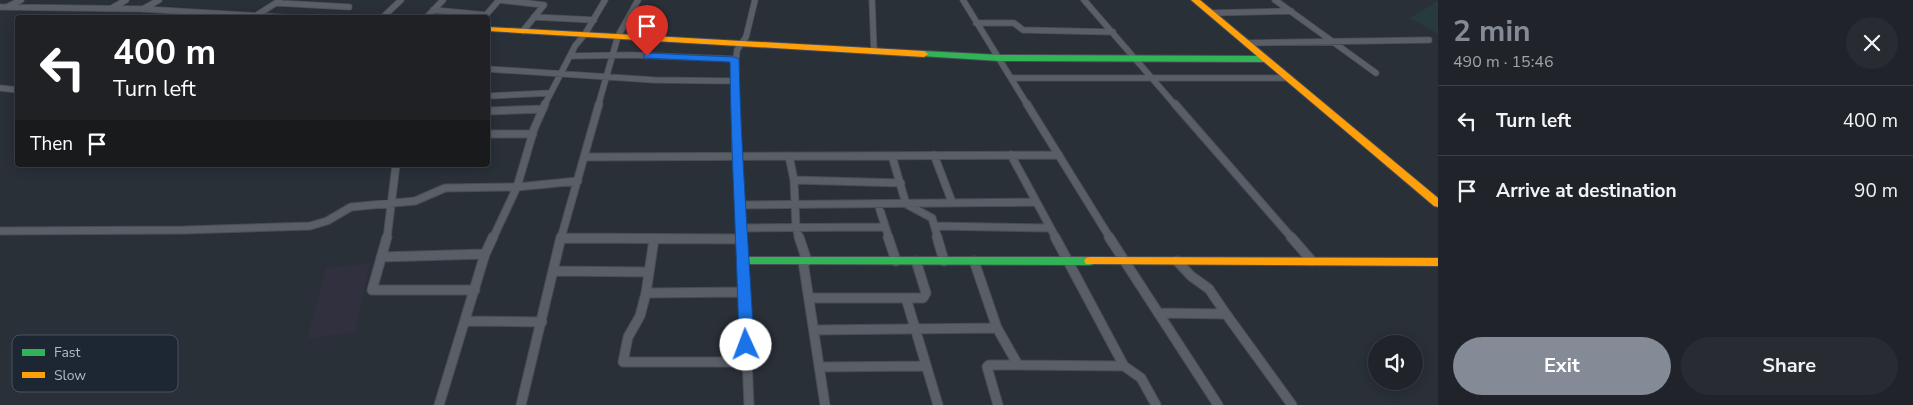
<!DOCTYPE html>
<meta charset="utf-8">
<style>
:root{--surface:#20242a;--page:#282c32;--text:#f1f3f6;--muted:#a2a4a8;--line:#3d4147;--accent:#848b96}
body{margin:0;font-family:"Nunito Sans",sans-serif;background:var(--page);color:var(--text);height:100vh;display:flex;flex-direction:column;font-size:19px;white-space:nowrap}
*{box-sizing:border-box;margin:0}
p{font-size:16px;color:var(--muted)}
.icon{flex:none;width:28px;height:28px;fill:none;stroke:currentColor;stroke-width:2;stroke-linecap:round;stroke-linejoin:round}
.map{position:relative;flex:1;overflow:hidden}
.side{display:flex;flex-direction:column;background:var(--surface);width:475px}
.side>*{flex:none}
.hud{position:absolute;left:15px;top:15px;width:475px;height:152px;border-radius:5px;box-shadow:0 2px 12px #0003,0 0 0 1px var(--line);background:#202124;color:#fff;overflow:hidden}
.controls{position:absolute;left:1368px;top:335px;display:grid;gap:10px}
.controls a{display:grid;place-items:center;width:55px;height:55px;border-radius:50%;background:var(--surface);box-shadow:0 2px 12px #0003,0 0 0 1px var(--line);font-size:25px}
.pin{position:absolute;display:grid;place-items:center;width:42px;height:42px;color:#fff;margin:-51px -21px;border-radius:50% 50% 50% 0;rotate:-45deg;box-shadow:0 0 5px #0007}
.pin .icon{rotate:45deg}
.me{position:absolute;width:55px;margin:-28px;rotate:358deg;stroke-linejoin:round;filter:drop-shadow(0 0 4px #0008)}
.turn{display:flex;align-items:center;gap:18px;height:105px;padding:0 15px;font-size:22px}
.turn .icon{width:65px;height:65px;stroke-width:2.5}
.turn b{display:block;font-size:35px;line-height:42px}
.then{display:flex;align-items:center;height:48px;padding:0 15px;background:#0003;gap:10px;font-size:19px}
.round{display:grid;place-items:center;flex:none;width:52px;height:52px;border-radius:26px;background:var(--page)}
.overview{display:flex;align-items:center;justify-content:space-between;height:85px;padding:0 15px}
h1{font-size:30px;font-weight:700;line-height:38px;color:var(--accent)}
.primary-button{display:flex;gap:10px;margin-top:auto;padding:10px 15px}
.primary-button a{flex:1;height:58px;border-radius:30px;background:var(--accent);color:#fff;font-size:20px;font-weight:700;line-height:58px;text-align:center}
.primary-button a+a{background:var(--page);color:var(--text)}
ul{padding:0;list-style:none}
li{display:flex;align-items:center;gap:15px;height:70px;padding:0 15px;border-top:1px solid var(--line)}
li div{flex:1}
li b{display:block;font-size:19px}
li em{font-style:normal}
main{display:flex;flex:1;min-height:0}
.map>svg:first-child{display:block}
</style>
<main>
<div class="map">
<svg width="1438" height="405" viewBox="0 0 1438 405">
<rect width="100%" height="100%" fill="#2a3038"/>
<path fill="#31303e" d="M370 263 355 332 307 339 326 268Z"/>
<path fill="#273a3e" d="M1438 1V34L1410 18Z"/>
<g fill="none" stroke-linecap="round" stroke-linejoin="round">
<g stroke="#484c55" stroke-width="7">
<path id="street-far2" d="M500 0 544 5 523 31
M872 0 874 51
M963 0 1028 106
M1084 0 1176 106
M1275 0 1376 73
M277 3 349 7
M0 7 143 9 294 18
M7 7 21 0
M112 8 126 0
M143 9 159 0
M433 10 486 15 499 0
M1211 13 1291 11
M257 15 279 1
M534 17 594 20
M382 18 401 0
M426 18 443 0
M976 23H1014L1023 30 1113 32
M1246 43 1429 40
M570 56 632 55 734 59
M647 56 651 38
M488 69 654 80 734 81
M1011 78H1288
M0 88 18 90
M488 96 550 93
M544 106 575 46 585 34 605 0
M598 106 618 36 638 0
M735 106 734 81 737 50 746 37 755 0"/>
</g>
<g stroke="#484c55" stroke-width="9">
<path id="street-far1" d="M735 104 736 156 742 238
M1027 104 1110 238
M1175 104 1292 238
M488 111 543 109
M488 134H533
M934 155 952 202
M1011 155 1056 238
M789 156 794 180 796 228 799 238
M892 156 906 204 932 218 938 238
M585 157 1059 155
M794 180 901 183
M878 204 889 238
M740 205 1036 202
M935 226 1049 228
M741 228 885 227
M0 231 185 230 310 226 327 221 351 207 415 201 445 188 517 187 578 181
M387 238 396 165
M493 238 517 187 534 129 545 104
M561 238H608
M561 238 599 104"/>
</g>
<g stroke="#484c55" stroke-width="11">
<path id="street" d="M387 237 372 290H475
M742 237 749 405
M799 237 807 261
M888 237 896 261
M937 237 944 261
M1055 237 1124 366
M1109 237 1218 405
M1291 237 1312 261
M561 238 742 239
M654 239 646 293 640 316 628 337 623 362H747
M381 257 485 254
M803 261 825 405
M974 261 997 328 1018 365 1124 366 1141 378 1156 405
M1177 261 1191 276 1209 289 1226 314
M553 271 649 272
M646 293 745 292
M809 298H923L926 293 916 261
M906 298 938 405
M1158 313 1226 314 1292 405
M465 321 542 322
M814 330 997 328
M819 367 926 366
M439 405 485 254 493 237
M521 405 561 237
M998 405 987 367 989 365H1018"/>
</g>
<g stroke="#484c55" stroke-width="2">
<path id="fast" d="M924 51 1000 55 1265 56 1269 59 1265 62 1000 61 921 56V52Z
M744 257H1090L1094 258 1096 261 1094 264 1090 265 740 264 738 261 740 258Z"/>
</g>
<g stroke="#484c55" stroke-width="2">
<path id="slow" d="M1191 0H1200L1438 198V207L1434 206Z
M488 27 924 51 928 54 924 57 488 31Z
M1090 257 1438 258V266L1086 264 1084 261 1086 258Z"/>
</g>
<use href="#street-far2" stroke="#5a5e66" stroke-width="5.5"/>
<use href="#street-far1" stroke="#5a5e66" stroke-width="7"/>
<use href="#street" stroke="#5a5e66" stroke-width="9"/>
<use href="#fast" fill="#30b455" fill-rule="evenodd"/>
<use href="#slow" fill="#ff9f0a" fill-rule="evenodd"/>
</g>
<path fill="#1a73e8" stroke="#114b97" d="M647 53 734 57 739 59C741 155 749 249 754 345L751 348 746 350 742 348 739 345C737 250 731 156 730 62L644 58V54Z"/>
<rect x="12" y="335" width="166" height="57" rx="8" fill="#1d2633" stroke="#4a5360" stroke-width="1"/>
<rect x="22" y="349" width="23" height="7" fill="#30b455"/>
<rect x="22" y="372" width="23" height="6" fill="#ff9f0a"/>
<g font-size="14" fill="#b4bcc9">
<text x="54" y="357">Fast</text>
<text x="54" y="380">Slow</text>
</g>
</svg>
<div class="controls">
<a><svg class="icon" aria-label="sound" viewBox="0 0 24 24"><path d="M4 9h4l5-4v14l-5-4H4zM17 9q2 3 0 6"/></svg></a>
</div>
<div class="pin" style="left:647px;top:56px;background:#d93025"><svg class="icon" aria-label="arrive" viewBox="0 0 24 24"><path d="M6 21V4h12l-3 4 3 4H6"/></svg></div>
<svg class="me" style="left:746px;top:345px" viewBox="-20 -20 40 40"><circle r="19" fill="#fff"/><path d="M0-13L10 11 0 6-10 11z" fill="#1a73e8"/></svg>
<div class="hud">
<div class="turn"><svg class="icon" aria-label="left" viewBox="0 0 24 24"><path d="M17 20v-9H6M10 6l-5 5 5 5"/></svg><div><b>400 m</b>Turn left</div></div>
<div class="then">Then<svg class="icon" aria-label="arrive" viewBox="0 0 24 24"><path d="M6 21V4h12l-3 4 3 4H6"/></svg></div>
</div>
</div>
<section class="side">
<div class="overview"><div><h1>2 min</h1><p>490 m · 15:46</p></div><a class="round"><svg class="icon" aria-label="close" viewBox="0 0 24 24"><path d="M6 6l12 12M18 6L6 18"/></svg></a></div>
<ul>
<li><svg class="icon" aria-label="left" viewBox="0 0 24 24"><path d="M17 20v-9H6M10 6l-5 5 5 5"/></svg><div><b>Turn left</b></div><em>400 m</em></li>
<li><svg class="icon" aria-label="arrive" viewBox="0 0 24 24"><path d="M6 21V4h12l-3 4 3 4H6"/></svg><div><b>Arrive at destination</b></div><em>90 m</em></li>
</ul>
<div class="primary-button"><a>Exit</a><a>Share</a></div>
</section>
</main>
